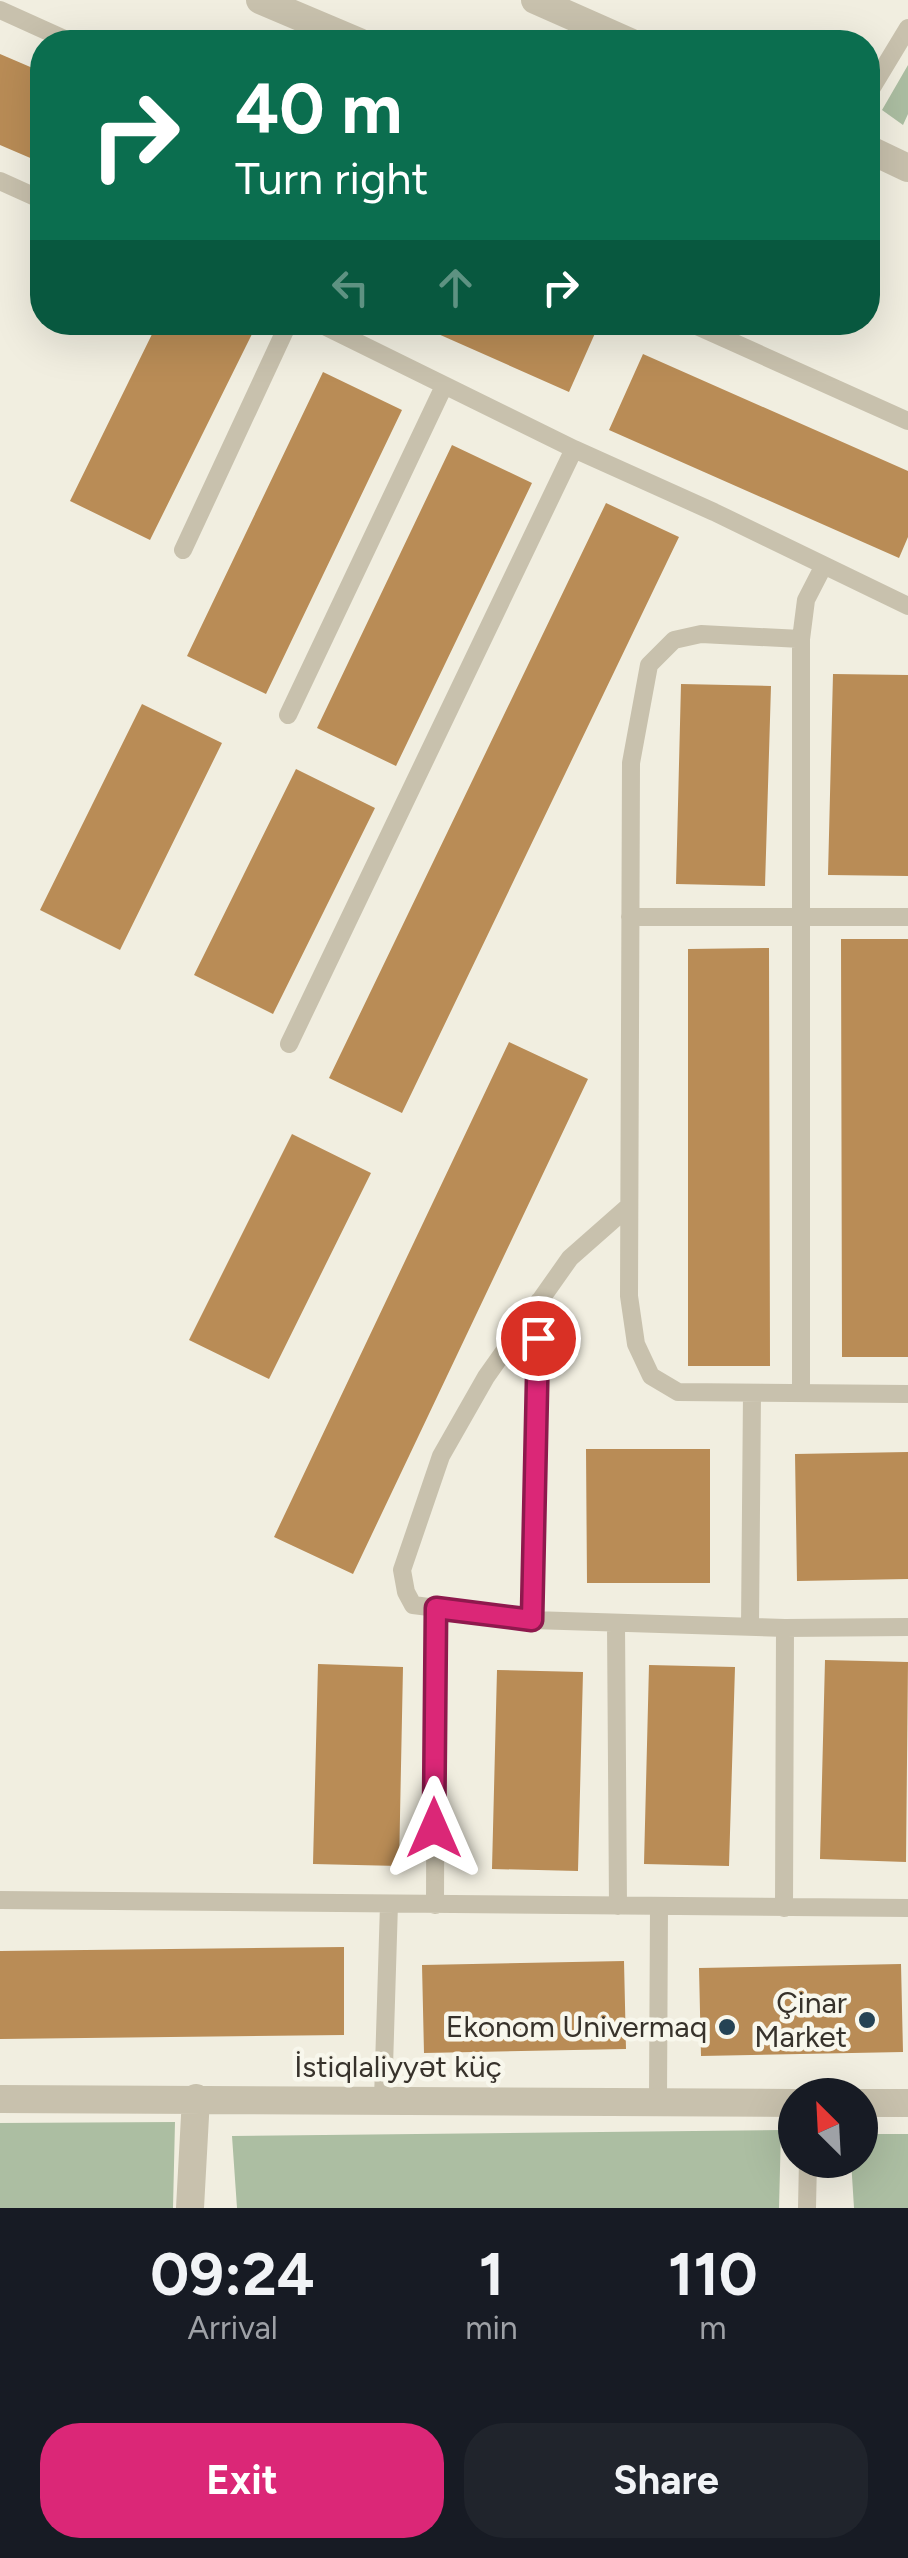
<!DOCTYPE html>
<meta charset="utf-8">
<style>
:root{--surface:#171b24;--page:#20242c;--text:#f1f3f6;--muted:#9ea1a6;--accent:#db2777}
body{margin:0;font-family:Figtree,sans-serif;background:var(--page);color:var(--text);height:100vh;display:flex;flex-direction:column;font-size:38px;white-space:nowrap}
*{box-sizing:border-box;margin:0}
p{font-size:32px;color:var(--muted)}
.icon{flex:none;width:55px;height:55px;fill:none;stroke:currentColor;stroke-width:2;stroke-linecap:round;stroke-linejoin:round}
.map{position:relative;height:2208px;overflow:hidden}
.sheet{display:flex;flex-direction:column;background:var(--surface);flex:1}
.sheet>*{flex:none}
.banner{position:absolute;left:30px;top:30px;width:850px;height:305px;border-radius:40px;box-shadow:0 10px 40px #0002;background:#0b6e4f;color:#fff;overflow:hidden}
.needle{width:65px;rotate:336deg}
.tools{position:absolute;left:778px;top:2078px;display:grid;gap:20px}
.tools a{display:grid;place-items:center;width:100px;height:100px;border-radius:50%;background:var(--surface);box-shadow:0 10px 40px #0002;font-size:50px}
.pin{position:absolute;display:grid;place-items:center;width:85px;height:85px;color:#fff;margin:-42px;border:5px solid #fff;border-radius:50%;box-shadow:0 2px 10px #0007}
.me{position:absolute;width:110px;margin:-55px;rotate:0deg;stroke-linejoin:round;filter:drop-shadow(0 0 8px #0008)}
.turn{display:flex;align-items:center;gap:35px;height:210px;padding:0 40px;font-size:45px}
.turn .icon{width:130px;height:130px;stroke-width:2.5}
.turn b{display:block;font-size:70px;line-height:85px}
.lanes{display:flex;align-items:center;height:95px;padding:0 40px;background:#0003;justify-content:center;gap:50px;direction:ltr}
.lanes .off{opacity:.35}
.eta{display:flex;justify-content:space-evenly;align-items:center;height:170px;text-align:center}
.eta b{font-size:60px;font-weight:700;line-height:70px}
.action{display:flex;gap:20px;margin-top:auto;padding:20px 40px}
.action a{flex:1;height:115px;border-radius:40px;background:var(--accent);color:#fff;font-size:40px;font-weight:700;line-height:115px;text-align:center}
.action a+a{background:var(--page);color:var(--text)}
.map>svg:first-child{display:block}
</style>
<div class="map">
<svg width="908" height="2208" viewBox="0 0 908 2208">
<rect width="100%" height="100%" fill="#f1eee0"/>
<path fill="#acbea2" d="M908 65V114L903 125 882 110Z
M175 2122 173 2208H0V2123Z
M781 2130 779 2208H237L232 2136Z
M860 2134H908V2208H854L851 2160H860Z"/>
<path fill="#b98c56" d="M0 54 42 72V163L0 145Z
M158 322H230L252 334 150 540 70 501Z
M411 322H600L569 392Z
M643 354 908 471V537L899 558 609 430Z
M323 372 402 410 266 694 187 656Z
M452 445 532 483 396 766 317 728Z
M606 503 679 537 402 1113 329 1078Z
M833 674 908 675V876L828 875Z
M681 684 771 686 765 886 676 884Z
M142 704 222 743 120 950 40 910Z
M296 769 375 808 273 1014 194 975Z
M841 939H908V1357H842Z
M769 948 770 1366H688V949Z
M509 1042 588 1079 353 1574 274 1537Z
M292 1134 371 1173 269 1379 189 1340Z
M586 1449H710V1583H587Z
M908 1452V1579L797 1581 795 1454Z
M825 1660 908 1662 906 1862 820 1859Z
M318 1664 403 1667 399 1866 313 1864Z
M649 1665 735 1667 729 1866 644 1864Z
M497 1670 583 1672 578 1871 492 1869Z
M344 1947V2035L0 2039V1951Z
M624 1961 626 2049 424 2053 422 1965Z
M901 1964 903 2052 701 2056 699 1968Z"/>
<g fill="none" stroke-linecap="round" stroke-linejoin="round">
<path stroke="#c8c1ad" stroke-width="18" d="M0 10 71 42
M868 94 908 28
M0 181 42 200
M316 322 574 449 714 512 908 606
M688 322 908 421
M183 550 289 322
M801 639 701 634 674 640 649 665 631 763 629 1296 636 1344 651 1376 678 1392 908 1394
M288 715 444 386
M630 917H908
M289 1044 574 449
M539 1301 532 1620 413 1605 406 1592 402 1570 441 1456 486 1377 570 1258 629 1206
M801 1393V639L806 600 823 567
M532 1620 785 1628 908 1627
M616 1624 618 1906
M750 1626 752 1393
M0 1900 908 1908
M435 1905 436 1608
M784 1908 785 1628
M383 2099 389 1904
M658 2100 659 1906
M807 2208 808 2160"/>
<path stroke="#c8c1ad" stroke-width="28" d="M260 0 359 42
M535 0 630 42
M868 149 908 168
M0 2099 795 2103
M860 2103H908
M190 2208 196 2098"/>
</g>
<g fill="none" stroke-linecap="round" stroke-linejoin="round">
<g stroke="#8e194d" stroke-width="25">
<path id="route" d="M434 1828 436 1608 532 1620 538 1338"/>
</g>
<use href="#route" stroke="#db2777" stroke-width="18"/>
</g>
<g fill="#254354" stroke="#f8f7ec" stroke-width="4">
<circle cx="867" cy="2020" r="10"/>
<circle cx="727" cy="2027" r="10"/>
</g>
<g text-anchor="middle" stroke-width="9" stroke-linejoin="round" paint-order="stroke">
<g font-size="30" fill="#37322b" stroke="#f8f7ec" text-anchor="end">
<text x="847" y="2013">Çinar<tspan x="847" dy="34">Market</tspan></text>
<text x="707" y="2037">Ekonom Univermaq</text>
</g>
<g font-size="30" fill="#37322b" stroke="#f8f7ec">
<text x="398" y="2077">İstiqlaliyyət küç</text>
</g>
</g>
</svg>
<div class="tools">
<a><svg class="needle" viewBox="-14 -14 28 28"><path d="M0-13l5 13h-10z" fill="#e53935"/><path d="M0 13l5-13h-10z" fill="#9ea1a6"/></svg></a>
</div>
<div class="pin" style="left:538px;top:1338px;background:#d93025"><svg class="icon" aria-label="arrive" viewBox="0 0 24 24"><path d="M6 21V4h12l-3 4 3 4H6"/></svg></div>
<svg class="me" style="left:434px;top:1828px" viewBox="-20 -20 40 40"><path d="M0-17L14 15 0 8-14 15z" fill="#db2777" stroke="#fff" stroke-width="4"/></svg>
<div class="banner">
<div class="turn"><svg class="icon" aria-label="right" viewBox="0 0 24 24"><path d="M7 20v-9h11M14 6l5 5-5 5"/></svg><div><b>40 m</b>Turn right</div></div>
<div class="lanes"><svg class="icon off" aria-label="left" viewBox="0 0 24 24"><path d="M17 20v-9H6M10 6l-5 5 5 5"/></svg><svg class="icon off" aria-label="ahead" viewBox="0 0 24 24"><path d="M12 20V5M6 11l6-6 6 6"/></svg><svg class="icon" aria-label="right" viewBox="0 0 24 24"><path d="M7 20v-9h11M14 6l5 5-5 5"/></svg></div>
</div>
</div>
<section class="sheet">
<div class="eta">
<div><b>09:24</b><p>Arrival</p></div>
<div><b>1</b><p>min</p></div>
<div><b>110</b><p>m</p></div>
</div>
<div class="action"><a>Exit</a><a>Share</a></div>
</section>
